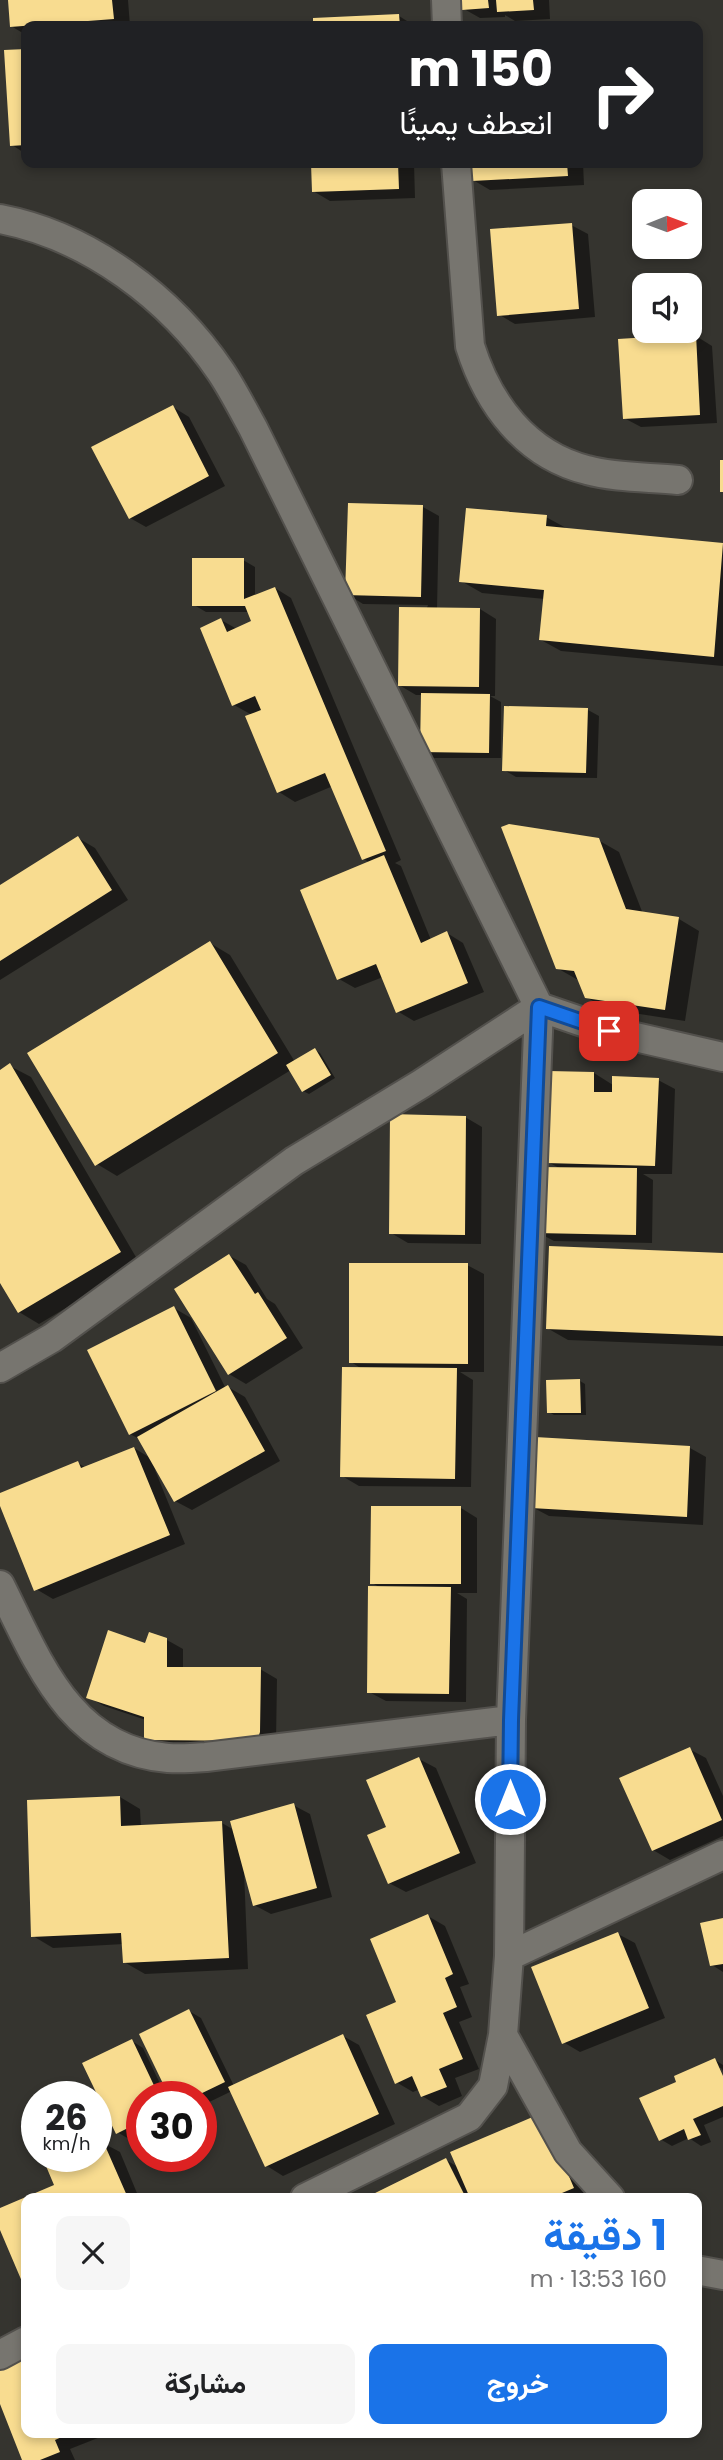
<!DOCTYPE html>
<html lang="ar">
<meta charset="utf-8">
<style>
:root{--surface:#fff;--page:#f6f6f6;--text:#202124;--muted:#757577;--accent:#1a73e8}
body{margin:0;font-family:Poppins,Vazirmatn,sans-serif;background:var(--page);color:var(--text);direction:rtl;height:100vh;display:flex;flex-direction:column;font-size:26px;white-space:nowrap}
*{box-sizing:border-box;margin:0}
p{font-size:23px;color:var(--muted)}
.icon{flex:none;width:38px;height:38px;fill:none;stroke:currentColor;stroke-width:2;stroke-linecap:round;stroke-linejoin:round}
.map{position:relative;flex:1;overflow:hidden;direction:ltr}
.details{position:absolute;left:21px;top:2193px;width:681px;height:245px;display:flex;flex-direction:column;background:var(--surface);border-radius:14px;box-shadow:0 4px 10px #0003;direction:rtl}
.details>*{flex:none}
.top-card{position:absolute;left:21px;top:21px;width:682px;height:147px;border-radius:14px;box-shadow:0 4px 10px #0003;direction:rtl;background:#202124;color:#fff;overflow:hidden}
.needle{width:46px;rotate:89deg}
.fabs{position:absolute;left:632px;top:189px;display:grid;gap:14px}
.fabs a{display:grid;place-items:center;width:70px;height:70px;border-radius:14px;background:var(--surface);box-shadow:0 4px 10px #0003;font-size:35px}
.speed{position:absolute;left:21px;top:2081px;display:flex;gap:14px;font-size:35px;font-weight:700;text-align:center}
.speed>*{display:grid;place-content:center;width:91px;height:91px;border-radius:50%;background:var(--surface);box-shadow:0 4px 10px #0003;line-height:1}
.speed small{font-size:18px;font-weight:400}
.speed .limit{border:10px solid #d22;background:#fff;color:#111}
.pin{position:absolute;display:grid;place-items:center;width:60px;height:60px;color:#fff;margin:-30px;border-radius:14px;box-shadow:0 4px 10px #0006}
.me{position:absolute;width:77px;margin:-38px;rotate:0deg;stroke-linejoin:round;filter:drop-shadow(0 0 5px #0008)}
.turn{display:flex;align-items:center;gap:24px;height:147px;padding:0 35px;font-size:32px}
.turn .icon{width:91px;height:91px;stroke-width:2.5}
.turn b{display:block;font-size:49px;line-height:60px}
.round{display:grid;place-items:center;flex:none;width:74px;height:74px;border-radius:14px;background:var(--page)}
.overview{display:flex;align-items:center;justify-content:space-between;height:119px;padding:0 35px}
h1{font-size:42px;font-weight:700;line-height:52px;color:var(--accent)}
.primary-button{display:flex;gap:14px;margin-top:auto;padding:14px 35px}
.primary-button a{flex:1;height:80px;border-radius:14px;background:var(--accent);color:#fff;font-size:28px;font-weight:700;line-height:80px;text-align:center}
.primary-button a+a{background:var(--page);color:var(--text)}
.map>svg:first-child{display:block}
</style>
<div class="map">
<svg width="723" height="2460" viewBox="0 0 723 2460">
<rect width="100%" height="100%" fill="#35342f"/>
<path fill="#0007" d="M9 0H128L130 26H26V35L11 26Z
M463 0H549L550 19 515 21 505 15V17L480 18 464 9Z
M399 16 415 26H315V19Z
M26 50V154L12 145 6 52Z
M313 163H414L415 198 330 201 313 191Z
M472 163H583L584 185 490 190 473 180Z
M571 225 588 234 595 317 515 324 498 314Z
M696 336 712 346 717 423 641 427 624 418Z
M173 407 189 417 225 486 146 527 130 518Z
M423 507 439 516 437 609H480L496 619 495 696H490L501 702V758H433L422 751V695H416L399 685 428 605 363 604 347 594Z
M546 517 568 529 723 544V666L561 651 541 640 545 599 482 593 461 581Z
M243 560 255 567V597L275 588 291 598 401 860 395 863 401 866 431 940 447 933 463 943 484 992 414 1021 397 1011 383 977 355 988 339 979 370 863 364 859 333 786 295 802 279 792 252 715 234 705 221 620 237 629 253 622 249 612H206L194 605Z
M588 710 599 716 597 778 516 777 504 770Z
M78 838 95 848 128 900 0 980V887Z
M598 840 619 852 643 914 679 919 699 931 685 1021 607 1009 586 997 578 980 557 968Z
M210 943 230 955 295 1062 315 1050 320 1053 335 1078 309 1094 303 1091 291 1070 117 1176 97 1164Z
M10 1066 31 1077 140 1264 39 1324 19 1312 0 1279V1072Z
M594 1073 613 1085 658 1080 675 1089 672 1174H643L653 1180 652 1243 554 1241 537 1232 561 1169 548 1162Z
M465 1117 482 1127 481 1244 408 1243 391 1233Z
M723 1255V1346L568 1340 547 1328Z
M230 1256 246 1265 267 1299 275 1304 303 1348 246 1384 229 1374Z
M467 1265 484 1274V1372H460L473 1380 471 1487 359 1486 342 1476 362 1369 351 1362Z
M174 1308 191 1318 226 1389 228 1387 245 1397 280 1461 192 1510 175 1501 158 1469 155 1470 185 1544 53 1599 36 1589 0 1501V1495L78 1463 86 1468 134 1448 152 1459 141 1440 130 1434Z
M580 1381 585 1384 586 1415H554L549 1412Z
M690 1448 706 1457 703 1525 549 1516 532 1507Z
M461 1508 477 1518V1593H457L467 1599 466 1702 386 1701 369 1692 381 1588 372 1583Z
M167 1640 183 1649V1669H260L277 1679 276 1742 162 1749 146 1739V1720L104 1706 88 1697Z
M689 1749 706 1758 723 1796V1836L670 1860 653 1850Z
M419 1759 436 1768 476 1863 406 1892 389 1883 388 1828Z
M120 1797 140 1809 141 1827 222 1823 234 1830 293 1805 310 1814 332 1897 271 1914 254 1905 244 1871 248 1969 145 1974 124 1962V1944L53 1948 33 1936Z
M428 1916 445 1926 469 1984 460 1987 472 2017 459 2022 479 2069 455 2078 462 2096 439 2106 422 2096 420 2089 413 2092 396 2082 398 2003Z
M723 1920V1972L712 1965Z
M618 1934 635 1943 665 2018 580 2052 563 2042Z
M189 2011 201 2018 234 2086 343 2036 359 2045 395 2124 283 2176 267 2166 232 2091 201 2106V2096H171L141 2034Z
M132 2041 143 2048 166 2096H142V2133L129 2139 117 2132Z
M715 2060 723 2065V2071L721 2068H718L723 2080V2117L704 2125 711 2142 701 2146 689 2138 672 2146 660 2139 678 2082Z
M559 2124 590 2197 588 2198H369L446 2160 458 2167Z
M103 2143 120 2152 139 2198H28L57 2185 73 2156H96Z
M26 2360V2432H113L70 2449 75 2460H24L0 2399V2371Z"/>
<path fill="#f8dc90" d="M8 0H112L114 19 10 27Z
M461 0H488L489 8 462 10Z
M496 0H533L534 10 497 12Z
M399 14 400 26H313V18Z
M26 49V145L10 146 4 50Z
M311 163H398L399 189 312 192Z
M470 163H567L568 176 472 181Z
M572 223 579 309 497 316 490 229Z
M696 334 700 415 623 419 618 339Z
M173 405 209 476 129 519 91 447Z
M720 460H723V492H720Z
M348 503 423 505 421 597 345 595Z
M466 508 547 515 546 526 723 543 714 657 539 640 544 590 459 582Z
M192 558H244V599L275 587 386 851 362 860 325 773 277 793 245 716 261 710 255 696 232 706 200 628 221 618 227 632 251 621 245 606H192Z
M399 607 480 608 479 687 398 686Z
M421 693 490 694 489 753 420 752Z
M504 706 588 708 586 773 502 771Z
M509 824 599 838 626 909 679 917 665 1010 585 998 574 971 556 969 501 827Z
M78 836 112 890 0 961V885Z
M384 855 421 943 447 931 468 983 396 1013 376 964 337 980 300 890Z
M210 941 278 1053 95 1166 27 1053Z
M315 1048 331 1075 302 1092 286 1065Z
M10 1063 121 1252 18 1313 0 1283V1070Z
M549 1071 594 1072V1092H612V1076L659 1078 655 1166 546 1163Z
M390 1114 466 1116 465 1235 389 1234Z
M536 1167 637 1168 636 1235 535 1233Z
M549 1246 723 1253V1336L546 1329Z
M229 1254 255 1294 258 1292 287 1338 228 1375 174 1289Z
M349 1263H468V1364L349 1363Z
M174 1306 216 1391 129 1435 87 1350Z
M342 1367 457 1368 455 1479 340 1477Z
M580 1379 581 1413H547L546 1380Z
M228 1385 265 1451 174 1502 137 1437Z
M535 1437 690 1446 687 1517 531 1508Z
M134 1447 170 1535 34 1591 0 1506V1493L78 1461 81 1468Z
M371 1506H461V1584H370Z
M368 1586 451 1587 449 1694 367 1693Z
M108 1630 145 1643 149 1632 167 1638V1667H261L260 1732 257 1741 144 1740V1717L86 1698Z
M690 1747 722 1820 652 1851 619 1778Z
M419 1757 460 1853 388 1884 367 1835 386 1827 366 1780Z
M120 1796 121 1826 222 1821 229 1958 123 1963 121 1933 31 1937 27 1800Z
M294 1803 317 1888 253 1906 230 1821Z
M428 1914 453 1974 445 1978 457 2007 443 2013 463 2059 439 2069 447 2087 421 2097 412 2076 395 2084 366 2015 396 2002 370 1939Z
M723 1918V1964L710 1966 700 1923Z
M618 1932 649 2008 562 2044 531 1967Z
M189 2009 225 2082 196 2096H169L139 2034Z
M343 2034 379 2114 265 2167 228 2087Z
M132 2039 159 2096H142V2121L116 2134 82 2063Z
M715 2058 723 2076V2106L693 2119 701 2135 688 2140 684 2129 659 2141 639 2098 676 2082 674 2076Z
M542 2113 574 2188 550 2198H470L450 2152Z
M103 2141 128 2198H26V2291L0 2230V2208L54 2185 46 2166 69 2156H96V2144Z
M446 2158 466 2198H365Z
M26 2358V2432H73L55 2440 60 2452 40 2460H22L0 2404V2369Z"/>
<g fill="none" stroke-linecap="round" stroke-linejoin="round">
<g stroke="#53514d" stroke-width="32">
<path id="street" d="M446 0 447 26
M456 163 470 346C488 404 526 455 587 470 616 478 649 477 678 480
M0 219C89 236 171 298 221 372 233 390 243 410 253 428L539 1007 511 1720 509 1956 503 2035 493 2086 469 2117 305 2198
M539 1007 609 1031 723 1057
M0 1368 52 1338 294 1161 421 1084 539 1007
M0 1585C38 1661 70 1750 168 1758 181 1759 194 1758 206 1757L511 1720
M509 1956 723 1855
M503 2035 568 2152 610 2198
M696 2270 723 2275
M0 2355 26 2341"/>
</g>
<use href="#street" stroke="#77756f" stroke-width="28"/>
</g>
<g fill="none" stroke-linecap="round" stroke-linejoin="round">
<g stroke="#114b97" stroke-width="18">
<path id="route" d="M510 1799 511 1720 539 1007 609 1031"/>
</g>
<use href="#route" stroke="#1a73e8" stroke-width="12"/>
</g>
</svg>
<div class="fabs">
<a><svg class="needle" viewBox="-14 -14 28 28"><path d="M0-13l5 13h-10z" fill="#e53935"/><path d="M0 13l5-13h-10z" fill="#757577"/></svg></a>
<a><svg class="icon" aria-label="sound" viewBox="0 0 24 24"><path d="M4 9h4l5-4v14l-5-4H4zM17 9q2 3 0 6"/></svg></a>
</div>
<div class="speed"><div>26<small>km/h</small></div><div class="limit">30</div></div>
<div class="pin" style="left:609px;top:1031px;background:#d93025"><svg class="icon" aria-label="arrive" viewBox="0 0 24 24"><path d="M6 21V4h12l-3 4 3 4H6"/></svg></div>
<svg class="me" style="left:510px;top:1799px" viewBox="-20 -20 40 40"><circle r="17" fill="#1a73e8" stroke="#fff" stroke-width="3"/><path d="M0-11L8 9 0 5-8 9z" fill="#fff"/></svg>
<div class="top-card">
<div class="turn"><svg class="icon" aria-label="right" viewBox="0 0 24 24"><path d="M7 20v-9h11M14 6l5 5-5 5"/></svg><div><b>150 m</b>انعطف يمينًا</div></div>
</div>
<section class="details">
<div class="overview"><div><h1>1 دقيقة</h1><p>160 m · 13:53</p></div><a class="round"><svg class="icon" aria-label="close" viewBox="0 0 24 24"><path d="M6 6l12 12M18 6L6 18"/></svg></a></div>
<div class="primary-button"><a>خروج</a><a>مشاركة</a></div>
</section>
</div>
